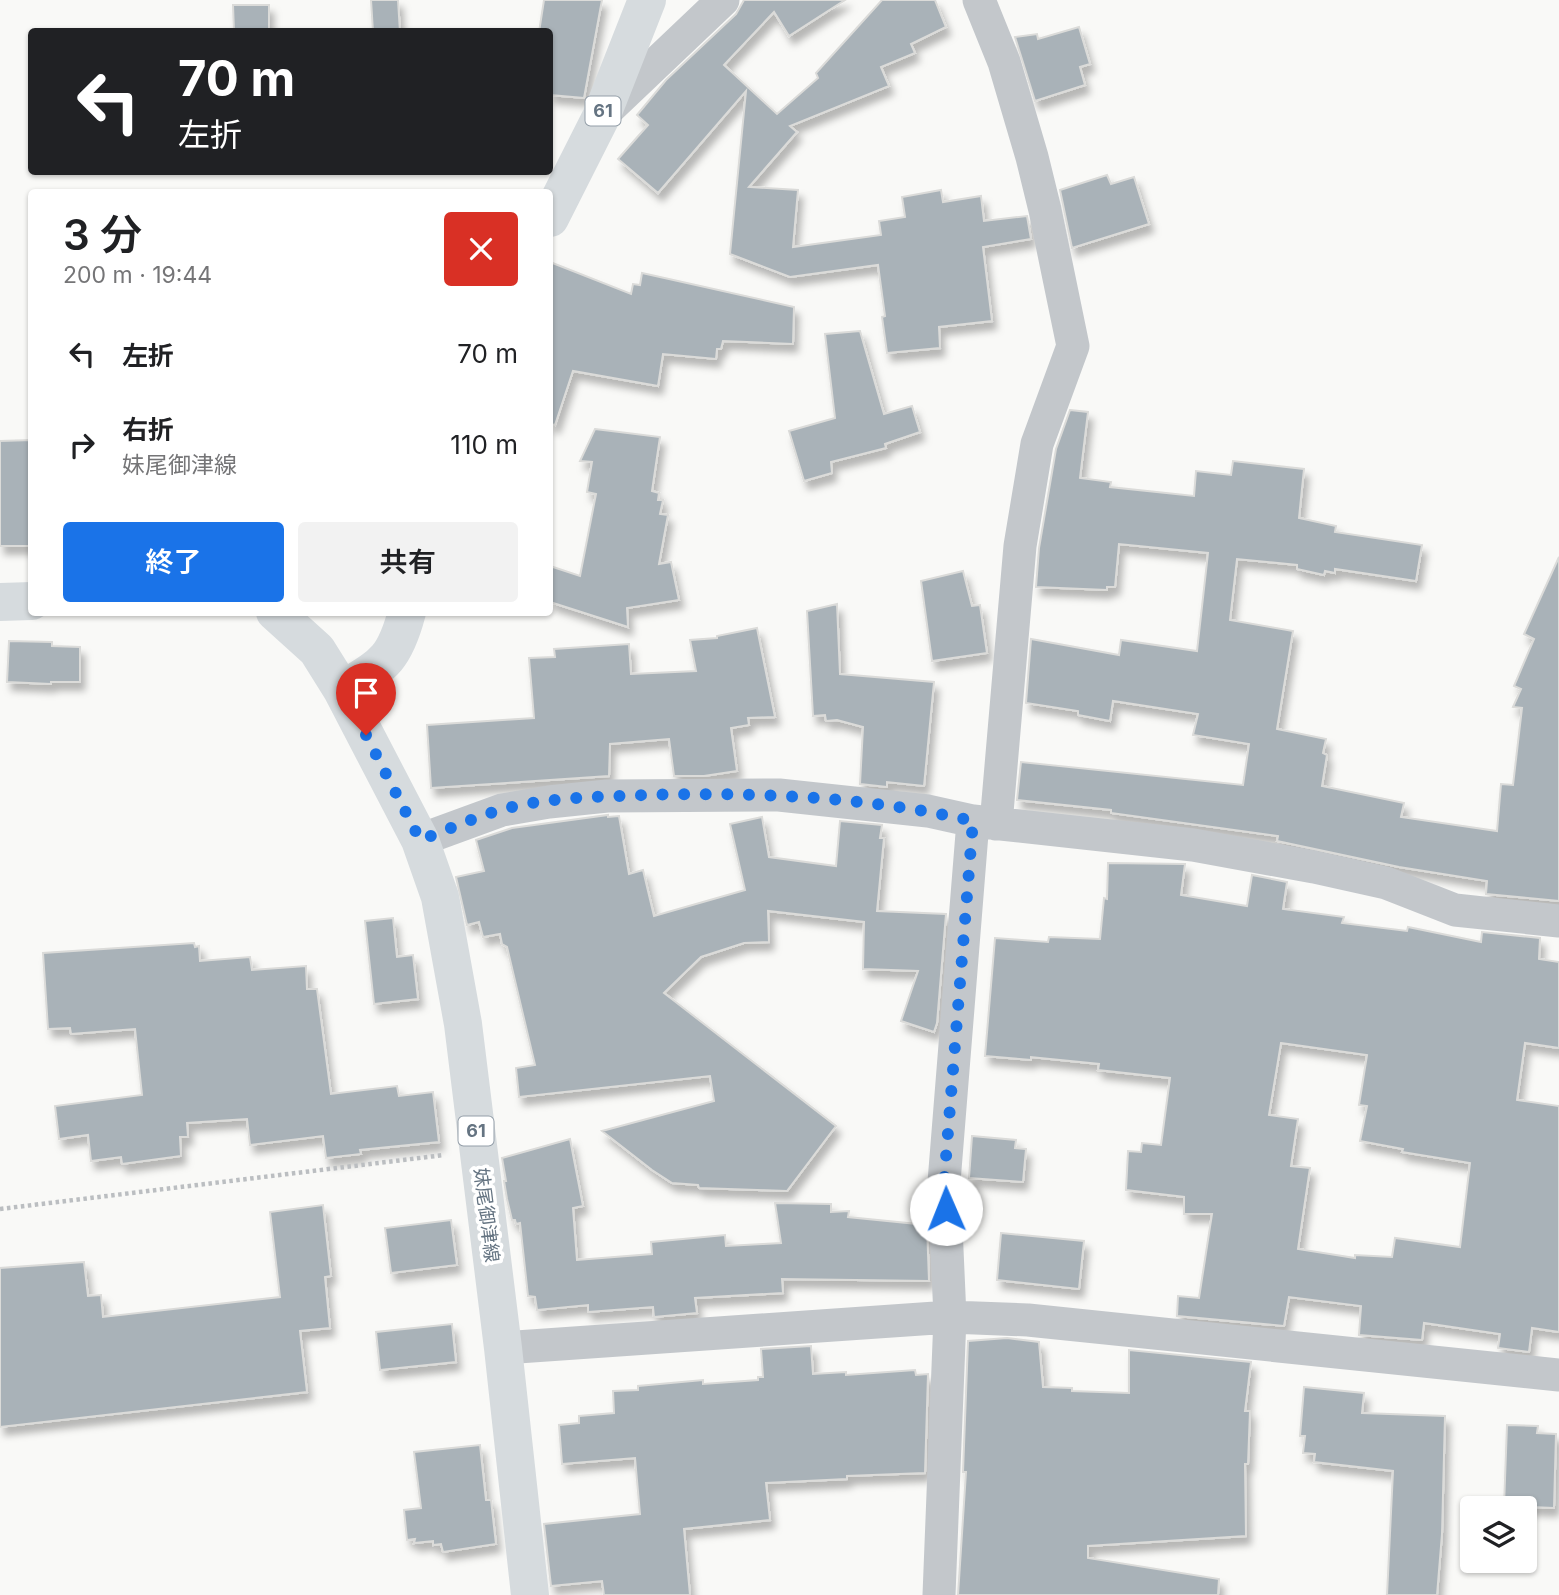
<!DOCTYPE html>
<html lang="ja">
<meta charset="utf-8">
<style>
:root{--surface:#fff;--page:#f2f2f2;--text:#202124;--muted:#757577;--accent:#1a73e8}
body{margin:0;font-family:Inter,"Noto Sans JP",sans-serif;background:var(--page);color:var(--text);height:100vh;display:flex;flex-direction:column;font-size:26px;white-space:nowrap}
*{box-sizing:border-box;margin:0}
p{font-size:23px;color:var(--muted)}
.icon{flex:none;width:38px;height:38px;fill:none;stroke:currentColor;stroke-width:2;stroke-linecap:round;stroke-linejoin:round}
.map{position:relative;flex:1;overflow:hidden}
.side{position:absolute;left:28px;top:189px;width:525px;height:427px;display:flex;flex-direction:column;background:var(--surface);border-radius:7px;box-shadow:0 2px 5px #0004}
.side>*{flex:none}
.top-card{position:absolute;left:28px;top:28px;width:525px;height:147px;border-radius:7px;box-shadow:0 2px 5px #0004;background:#202124;color:#fff;overflow:hidden}
.controls{position:absolute;left:1460px;top:1496px;display:grid;gap:14px}
.controls a{display:grid;place-items:center;width:77px;height:77px;border-radius:7px;background:var(--surface);box-shadow:0 2px 5px #0004;font-size:35px}
.pin{position:absolute;display:grid;place-items:center;width:60px;height:60px;color:#fff;margin:-72px -30px;border-radius:50% 50% 50% 0;rotate:-45deg;box-shadow:0 0 7px #0007}
.pin .icon{rotate:45deg}
.me{position:absolute;width:77px;margin:-38px;rotate:359deg;stroke-linejoin:round;filter:drop-shadow(0 0 5px #0008)}
.turn{display:flex;align-items:center;gap:24px;height:147px;padding:0 35px;font-size:32px}
.turn .icon{width:91px;height:91px;stroke-width:2.5}
.turn b{display:block;font-size:49px;line-height:60px}
.round{display:grid;place-items:center;flex:none;width:74px;height:74px;border-radius:7px;background:var(--page)}
.summary{display:flex;align-items:center;justify-content:space-between;height:119px;padding:0 35px}
h1{font-size:42px;font-weight:600;line-height:52px}
.button{display:flex;gap:14px;margin-top:auto;padding:14px 35px}
.button a{flex:1;height:80px;border-radius:7px;background:var(--accent);color:#fff;font-size:28px;font-weight:600;line-height:80px;text-align:center}
.button a+a{background:var(--page);color:var(--text)}
ul{padding:0;list-style:none}
li{display:flex;align-items:center;gap:21px;height:91px;padding:0 35px}
li div{flex:1}
li b{display:block;font-size:26px}
li em{font-style:normal}
.map>svg:first-child{display:block}
</style>
<div class="map">
<svg width="1559" height="1595" viewBox="0 0 1559 1595">
<defs>
<filter id="shadow"><feDropShadow dx="4.5" dy="8" stdDeviation="3.5" flood-color="#0004"/></filter>
</defs>
<rect width="100%" height="100%" fill="#f9f9f7"/>
<path fill="#a9b2b8" stroke="#dbdbd9" stroke-width="2" fill-rule="evenodd" filter="url(#shadow)" d="M371 0H398L400 32H373Z
M544 0H602L584 98 550 95V32H539Z
M744 0H845L789 36 774 12 724 65 777 114 818 78 816 73 882 0H935L946 27 911 44 915 53 881 67 889 86 790 126 797 132 749 187 798 190 793 247 881 235 879 221 905 217 902 197 941 190 943 202 981 196 984 221 1027 216 1031 239 983 247 992 321 939 327 940 348 887 353 882 317 885 316 878 265 790 277 730 254 746 91 658 193 618 159 648 125 637 115 666 80 736 14Z
M233 5H269V32H234Z
M1079 27 1090 64 1080 67 1085 85 1035 101 1015 37 1037 34 1038 39Z
M1107 175 1111 184 1134 177 1149 224 1072 248 1060 190Z
M550 262 631 294 633 284 640 285 642 273 794 307 793 344 723 341 721 349H717L716 359 663 354 658 386 573 371 555 425 550 424Z
M860 331 884 414 912 406 920 432 885 444 886 448 831 462 832 473 804 481 789 431 835 418 825 334Z
M1070 410 1088 412 1080 478 1111 482 1110 487 1194 496 1196 471 1231 475 1233 461 1304 469 1299 518 1336 526 1335 532 1422 545 1416 581 1335 569V573L1325 571 1324 575 1297 569V565L1237 559 1230 620 1293 631 1277 729 1326 739 1323 753 1327 755 1322 786 1404 803 1401 817 1497 831 1501 784 1513 785 1522 708 1513 707 1521 689 1514 686 1534 639 1524 634 1559 557V901L1486 894 1487 881 1399 867 1277 841 1278 836 1111 813V810L1017 800 1021 762 1243 785 1249 744 1193 735 1198 714 1113 701 1110 721 1078 715V711L1026 703 1031 639 1119 655 1121 640 1197 651 1208 553 1119 544 1115 587H1107V590L1036 587 1039 548 1056 449Z
M595 429 660 437 652 491 659 493 658 500H663L660 514 668 515 659 564 671 562 679 600 627 608 628 627 550 602V566L580 576 596 494 587 492 592 462 580 461Z
M32 440V546H0V441Z
M963 571 972 606 980 605 987 653 932 661 921 581Z
M837 604 840 674 934 682 924 786 887 782V787L860 784 863 727 837 720 826 721 825 715 813 716 807 611Z
M757 628 775 717 748 718 749 725 731 728 737 771 704 776H674L669 739 610 744 609 776 431 788 427 725 534 718 529 658 555 657 554 649 629 644 631 674 696 671 690 640 717 638V636Z
M9 641 52 642V646L80 647V682H51V684L7 682Z
M608 815V817L619 816 629 874 643 870 654 916 745 890 730 824 762 817 769 857 836 866 840 821 882 825 880 838H884L877 911 946 914 937 1023 934 1032 901 1021 918 971 863 969 864 922 768 911 769 942 744 943 701 957 664 993 836 1126 787 1191 699 1188 698 1185 672 1183 652 1170 602 1131 714 1101 710 1076 519 1097 516 1068 535 1065 507 947 502 944 500 934 483 937 479 922 467 925 456 877 484 871 476 840 512 828Z
M1108 863 1185 864 1181 895 1247 906 1252 875 1287 882 1283 909 1344 917 1342 923 1407 931 1408 927 1481 942 1482 932 1540 938 1539 959 1559 962V1048L1525 1043 1517 1100 1559 1106V1332L1532 1328 1529 1352 1498 1348 1500 1334 1424 1323 1422 1340 1359 1335 1361 1306 1289 1297 1284 1326 1177 1316 1178 1296 1199 1298 1212 1214H1184V1197L1126 1190 1128 1151 1141 1152 1142 1143 1161 1145 1170 1078 1098 1070 1099 1064 1031 1057V1060L985 1056 995 938 1048 942 1049 937 1100 939 1104 898 1107 899ZM1281 1043 1367 1055 1359 1105 1367 1106 1360 1141 1403 1149 1402 1152 1470 1163 1460 1247 1395 1238 1392 1257 1355 1255V1258L1298 1249 1310 1168 1291 1166 1298 1119 1269 1115Z
M393 918 397 957 413 955 418 999 374 1004 365 921Z
M194 943 195 947 199 946 200 961 250 957 252 970 306 966 307 989H317L331 1094 397 1086 399 1096 433 1092 439 1142 360 1150 361 1154 326 1158 323 1136 250 1145 247 1119 187 1123 188 1137H180L181 1156 122 1164 121 1157 91 1161 88 1135 59 1139 55 1106 142 1095 135 1029 71 1034 70 1028 48 1029 43 953Z
M972 1136 1016 1140 1015 1148 1026 1149 1023 1182 969 1178Z
M570 1139 583 1206 573 1208 577 1260 652 1254 651 1242 725 1235 726 1246 781 1243 775 1203 831 1204V1212L849 1211 848 1217 927 1225 929 1281 782 1279 783 1293 695 1298 697 1313 654 1317 653 1307 588 1312V1305L537 1310 535 1297 528 1296 520 1223 516 1224 515 1220H512L507 1199 504 1181H506L502 1158Z
M323 1205 331 1276 325 1277 330 1328 300 1331 307 1392 0 1427V1268L84 1262 88 1296 101 1295 103 1317 280 1297 270 1212Z
M451 1220 457 1265 391 1273 385 1228Z
M1001 1233 1084 1241 1079 1289 997 1280Z
M452 1324 456 1362 380 1370 376 1332Z
M1007 1338 1039 1342 1043 1387 1072 1388V1391L1129 1393V1350L1251 1362 1245 1411H1250L1248 1464H1245L1246 1536 1088 1546V1558L1219 1579 1218 1595H958L966 1472H963L968 1341Z
M811 1346 813 1374 846 1372V1375L915 1370 916 1375 928 1374 925 1473 847 1476V1479L766 1483 770 1520 684 1529 690 1595H604L602 1581 551 1586 544 1524 640 1514 635 1458 562 1464 559 1425 579 1423V1416L614 1413 613 1391 638 1390V1386L703 1380V1384L758 1380V1377H763L761 1349Z
M1304 1387 1364 1393 1362 1413 1445 1416 1442 1534 1437 1595H1387L1393 1471 1314 1462 1315 1454 1303 1453 1305 1436H1300Z
M1507 1425 1538 1426 1537 1433 1556 1434 1554 1508 1504 1506Z
M480 1445 486 1500H491L496 1544 443 1552 441 1544 433 1545V1541L414 1543 415 1539 407 1540 404 1510 421 1508 414 1452Z"/>
<g fill="none" stroke-linecap="round" stroke-linejoin="round">
<path stroke="#bbbec1" stroke-width="4.5" stroke-dasharray="3.5 3.5" stroke-linecap="butt" d="M0 1209 444 1155"/>
<path stroke="#c3c7cb" stroke-width="33" d="M979 0 1004 62 1032 157 1045 210 1073 346 1037 444 1020 546 996 824
M603 114 723 0
M420 840 502 810 549 802 607 796 779 795 928 811 973 821 1193 845 1314 867 1386 883 1455 910 1559 921
M503 1348 950 1317 1028 1320 1559 1375
M939 1595 950 1317 944 1182 973 821"/>
<path stroke="#d6dbde" stroke-width="38" d="M550 218 601 117 647 0
M0 602 32 601
M275 612 317 650 342 690 420 840 440 897 463 1024 503 1348 530 1595
M342 690C383 665 394 661 407 612"/>
</g>
<g fill="none" stroke-linecap="round" stroke-linejoin="round">
<path stroke="#1a73e8" stroke-width="12" stroke-dasharray="0 21.6" d="M366 735 420 840C447 830 473 818 500 810 546 797 597 797 644 795 754 792 865 796 973 821L944 1182 946 1209"/>
</g>
<g text-anchor="middle" stroke-width="7" stroke-linejoin="round" paint-order="stroke">
<g fill="#fff" stroke="#939ea8" stroke-width="2">
<rect x="585.5" y="96.5" width="35" height="29" rx="5"/>
<rect x="458.5" y="1116.5" width="35" height="29" rx="5"/>
</g>
<g font-size="18" font-weight="bold" fill="#657482">
<text x="603" y="117">61</text>
<text x="476" y="1137">61</text>
</g>
<g font-size="19" fill="#657482" stroke="#fff">
<text transform="translate(487 1215) rotate(83)" y="7">妹尾御津線</text>
</g>
</g>
</svg>
<div class="controls">
<a><svg class="icon" aria-label="layers" viewBox="0 0 24 24"><path d="M12 4l9 5-9 5-9-5zM3 14l9 5 9-5"/></svg></a>
</div>
<div class="pin" style="left:366px;top:735px;background:#d93025"><svg class="icon" aria-label="arrive" viewBox="0 0 24 24"><path d="M6 21V4h12l-3 4 3 4H6"/></svg></div>
<svg class="me" style="left:946px;top:1209px" viewBox="-20 -20 40 40"><circle r="19" fill="#fff"/><path d="M0-13L10 11 0 6-10 11z" fill="#1a73e8"/></svg>
<div class="top-card">
<div class="turn"><svg class="icon" aria-label="left" viewBox="0 0 24 24"><path d="M17 20v-9H6M10 6l-5 5 5 5"/></svg><div><b>70 m</b>左折</div></div>
</div>
<section class="side">
<div class="summary"><div><h1>3 分</h1><p>200 m · 19:44</p></div><a class="round" style="background:#d93025;color:#fff"><svg class="icon" aria-label="close" viewBox="0 0 24 24"><path d="M6 6l12 12M18 6L6 18"/></svg></a></div>
<ul>
<li><svg class="icon" aria-label="left" viewBox="0 0 24 24"><path d="M17 20v-9H6M10 6l-5 5 5 5"/></svg><div><b>左折</b></div><em>70 m</em></li>
<li><svg class="icon" aria-label="right" viewBox="0 0 24 24"><path d="M7 20v-9h11M14 6l5 5-5 5"/></svg><div><b>右折</b><p>妹尾御津線</p></div><em>110 m</em></li>
</ul>
<div class="button"><a>終了</a><a>共有</a></div>
</section>
</div>
